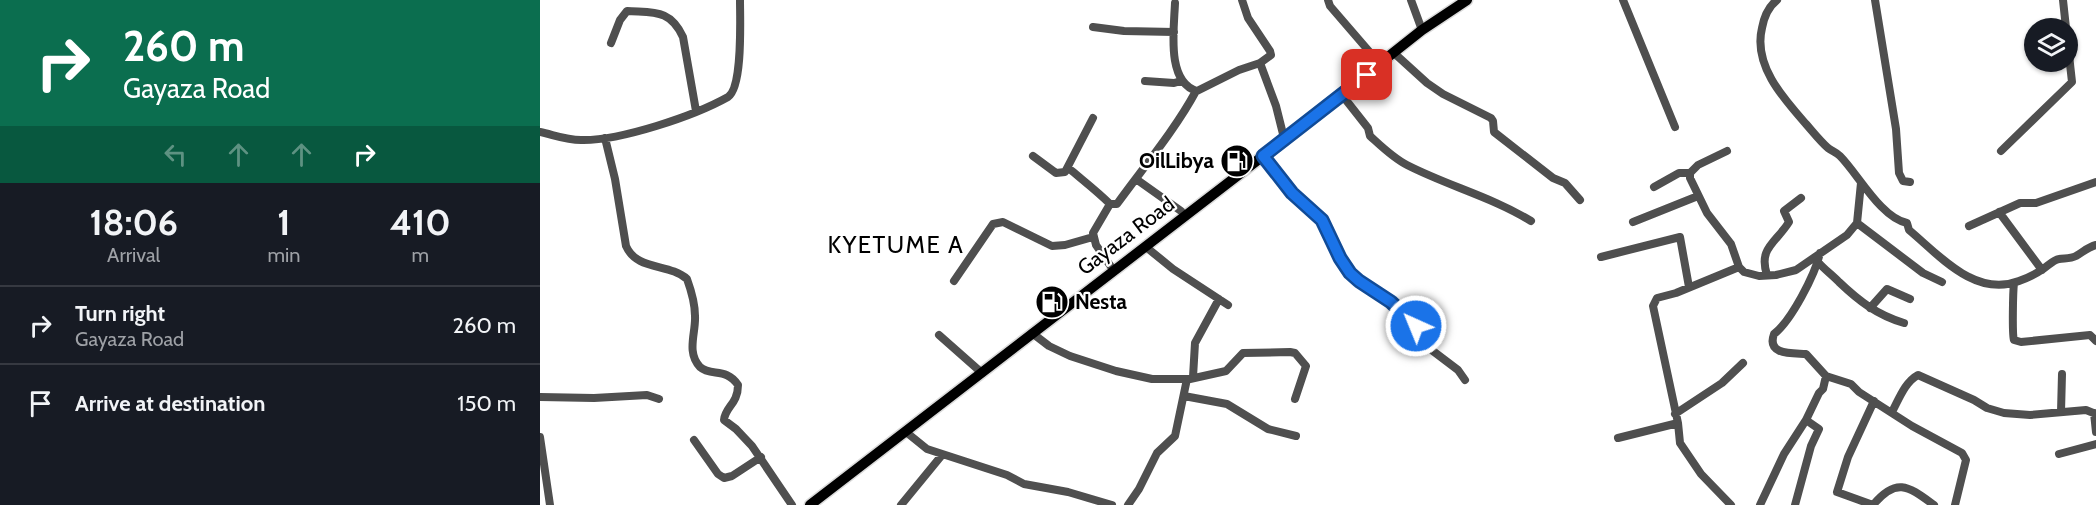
<!DOCTYPE html>
<style>
:root{--surface:#171b24;--page:#242831;--text:#f1f3f6;--muted:#9ea1a6;--line:#363941}
body{margin:0;font-family:Cabin,sans-serif;background:var(--page);color:var(--text);height:100vh;display:flex;flex-direction:column;font-size:22px;white-space:nowrap}
*{box-sizing:border-box;margin:0}
p{font-size:20px;color:var(--muted)}
.icon{flex:none;width:33px;height:33px;fill:none;stroke:currentColor;stroke-width:2;stroke-linecap:round;stroke-linejoin:round}
.map{position:relative;flex:1;overflow:hidden}
.sheet{display:flex;flex-direction:column;background:var(--surface);width:540px}
.sheet>*{flex:none}
.guide{background:#0b6e4f;color:#fff;overflow:hidden}
.controls{position:absolute;left:1484px;top:18px;display:grid;gap:12px}
.controls a{display:grid;place-items:center;width:54px;height:54px;border-radius:50%;background:var(--surface);box-shadow:0 2px 4px #0004;font-size:30px}
.pin{position:absolute;display:grid;place-items:center;width:51px;height:51px;color:#fff;margin:-26px;border-radius:12px;box-shadow:0 3px 9px #0006}
.me{position:absolute;width:66px;margin:-33px;rotate:316deg;stroke-linejoin:round;filter:drop-shadow(0 0 4px #0008)}
.turn{display:flex;align-items:center;gap:21px;height:126px;padding:0 24px;font-size:27px}
.turn .icon{width:78px;height:78px;stroke-width:2.5}
.turn b{display:block;font-size:42px;line-height:51px}
.lanes{display:flex;align-items:center;height:57px;padding:0 24px;background:#0003;justify-content:center;gap:30px;direction:ltr}
.lanes .off{opacity:.35}
.eta{display:flex;justify-content:space-evenly;align-items:center;height:102px;text-align:center}
.eta b{font-size:36px;font-weight:800;line-height:42px}
ul{padding:0;list-style:none}
li{display:flex;align-items:center;gap:18px;height:78px;padding:0 24px;border-top:2px solid var(--line)}
li div{flex:1}
li b{display:block;font-size:22px}
li em{font-style:normal}
main{display:flex;flex:1;min-height:0}
.map>svg:first-child{display:block}
</style>
<main>
<section class="sheet">
<div class="guide">
<div class="turn"><svg class="icon" aria-label="right" viewBox="0 0 24 24"><path d="M7 20v-9h11M14 6l5 5-5 5"/></svg><div><b>260 m</b>Gayaza Road</div></div>
<div class="lanes"><svg class="icon off" aria-label="left" viewBox="0 0 24 24"><path d="M17 20v-9H6M10 6l-5 5 5 5"/></svg><svg class="icon off" aria-label="ahead" viewBox="0 0 24 24"><path d="M12 20V5M6 11l6-6 6 6"/></svg><svg class="icon off" aria-label="ahead" viewBox="0 0 24 24"><path d="M12 20V5M6 11l6-6 6 6"/></svg><svg class="icon" aria-label="right" viewBox="0 0 24 24"><path d="M7 20v-9h11M14 6l5 5-5 5"/></svg></div>
</div>
<div class="eta">
<div><b>18:06</b><p>Arrival</p></div>
<div><b>1</b><p>min</p></div>
<div><b>410</b><p>m</p></div>
</div>
<ul>
<li><svg class="icon" aria-label="right" viewBox="0 0 24 24"><path d="M7 20v-9h11M14 6l5 5-5 5"/></svg><div><b>Turn right</b><p>Gayaza Road</p></div><em>260 m</em></li>
<li><svg class="icon" aria-label="arrive" viewBox="0 0 24 24"><path d="M6 21V4h12l-3 4 3 4H6"/></svg><div><b>Arrive at destination</b></div><em>150 m</em></li>
</ul>
</section>
<div class="map">
<svg width="1556" height="505" viewBox="0 0 1556 505">
<rect width="100%" height="100%" fill="#fff"/>
<g fill="none" stroke-linecap="round" stroke-linejoin="round">
<g stroke="#dbdbdb" stroke-width="13">
<path id="major" d="M270 505 723 156 882 30 927 0"/>
</g>
<path stroke="#4f4f4f" stroke-width="8" d="M788 0 790 6 840 64
M871 0 882 30
M1083 0 1135 127
M1237 0C1228 7 1224 17 1222 28 1213 65 1243 98 1266 124 1273 132 1280 141 1288 148 1292 151 1296 152 1300 156 1318 174 1341 218 1367 223L1369 230C1399 255 1435 298 1479 281 1487 278 1496 274 1503 269 1508 266 1513 260 1519 259 1524 258 1530 259 1536 256 1543 252 1548 247 1556 245
M1335 0 1356 129 1359 173 1363 181 1370 182
M1523 0 1526 28
M635 3C634 29 626 82 657 91L699 70 720 63 731 55 730 51 708 18 702 0
M553 27 584 31 634 32
M71 43 80 20 87 11C114 13 130 9 143 37L156 111
M854 53 887 83 903 94 951 118 953 121 954 132 1013 178 1025 183 1040 200
M720 63 736 106 744 138
M605 81 634 83 641 81
M802 95 828 128 830 136C841 146 853 158 867 165 908 186 952 197 991 221
M0 132C14 135 26 140 41 140 80 141 154 116 188 97 203 87 200 20 200 0
M65 138 75 179 86 246C97 271 129 263 147 279 151 290 155 304 155 316 156 333 146 352 160 367 171 377 186 367 198 385 198 404 185 407 184 420L196 429 212 446 252 505
M1187 151 1158 165 1150 173V178L1167 213 1191 244 1199 267 1204 272 1219 276 1236 275 1256 270 1307 235 1317 223 1321 183
M1461 151 1532 82 1527 37
M493 156 516 173 525 172 553 118
M723 156 752 193 782 220 800 258 810 273 819 281 858 307 876 326 885 345 918 370 925 380
M532 171C545 182 558 192 570 204
M596 179 641 211
M1114 187 1139 173H1150
M1459 212 1502 270
M1093 222 1158 196
M1317 223 1383 273 1402 282
M1429 226 1480 203H1496L1556 182
M606 247 633 269 688 305
M1280 253C1275 275 1251 321 1234 334 1226 356 1254 353 1266 354L1286 376 1311 384 1319 392 1372 426 1422 453 1426 460 1415 505
M1061 257 1140 237 1149 287
M1278 262C1284 269 1292 275 1299 282 1319 301 1337 315 1364 323
M574 271 556 245 553 233 570 204H577C603 168 635 130 656 91
M1227 275C1218 248 1236 243 1249 222L1244 211 1261 198
M414 281 453 224 463 222 512 246 525 245 553 237
M1474 283C1473 291 1472 335 1474 340L1481 342 1550 335 1556 341
M1330 308 1347 289 1370 299
M492 333 509 346 530 356 576 371 612 379H650L686 371 703 353 750 352 755 353 766 366 755 399
M399 335 442 373
M653 377 655 343 679 299
M644 396 687 404 728 429 756 436
M0 397 54 398 107 395 119 399
M1334 401 1308 457 1297 492 1333 505C1357 476 1369 487 1394 505
M1352 412C1359 399 1365 382 1378 375L1434 400 1447 408 1464 413 1490 415 1546 410 1556 414
M1521 412 1522 374
M1554 413 1556 432
M1135 414 1182 383 1203 363
M366 432 387 449 467 475 484 484 528 492 572 505
M0 437 10 505
M1078 438 1138 423
M154 440 178 474 184 478 192 476 221 457
M1519 454 1556 444
M361 505 402 455
M588 505 599 489 617 453 635 436 647 379
M1191 505 1161 474 1140 443 1138 423 1113 306 1117 298 1136 293 1199 267
M1220 505 1244 454 1266 420 1279 393 1283 389 1286 376
M1255 505 1271 446 1279 429 1266 420"/>
<use href="#major" stroke="#000" stroke-width="10"/>
</g>
<g fill="none" stroke-linecap="round" stroke-linejoin="round">
<g stroke="#114b97" stroke-width="15">
<path id="route" d="M827 75 723 156 752 193 782 220 800 258 810 273 819 281 851 302 876 326"/>
</g>
<use href="#route" stroke="#1a73e8" stroke-width="10"/>
</g>
<defs>
<g id="fuel-disc" transform="scale(1.725)"><circle r="9.5" fill="#000" stroke="#fff"/><path d="M-5.5-6h7V0h2V4h1.3V-2.5L3-4.5l.8-.8L6-3V5H2.5V1h-1V6h-7ZM-4.2-4.7v3.2H.2V-4.7Z" fill="#fff"/></g>
</defs>
<g fill-rule="evenodd">
<use href="#fuel-disc" x="697" y="161"/>
<use href="#fuel-disc" x="512" y="302"/>
</g>
<g text-anchor="middle" stroke-width="4.5" stroke-linejoin="round" paint-order="stroke">
<g font-size="21" font-weight="bold" fill="#000" stroke="#fff" text-anchor="end">
<text x="674" y="168">OilLibya</text>
<text x="535" y="309" text-anchor="start">Nesta</text>
</g>
<g font-size="21" fill="#000" stroke="#fff">
<text transform="translate(586 236) rotate(-37)" y="7">Gayaza Road</text>
</g>
<g font-size="24" letter-spacing="1.5" fill="#000" stroke="#fff">
<text x="356" y="253">KYETUME A</text>
</g>
</g>
</svg>
<div class="controls">
<a><svg class="icon" aria-label="layers" viewBox="0 0 24 24"><path d="M12 4l9 5-9 5-9-5zM3 14l9 5 9-5"/></svg></a>
</div>
<div class="pin" style="left:827px;top:75px;background:#d93025"><svg class="icon" aria-label="arrive" viewBox="0 0 24 24"><path d="M6 21V4h12l-3 4 3 4H6"/></svg></div>
<svg class="me" style="left:876px;top:326px" viewBox="-20 -20 40 40"><circle r="17" fill="#1a73e8" stroke="#fff" stroke-width="3"/><path d="M0-11L8 9 0 5-8 9z" fill="#fff"/></svg>
</div>
</main>
